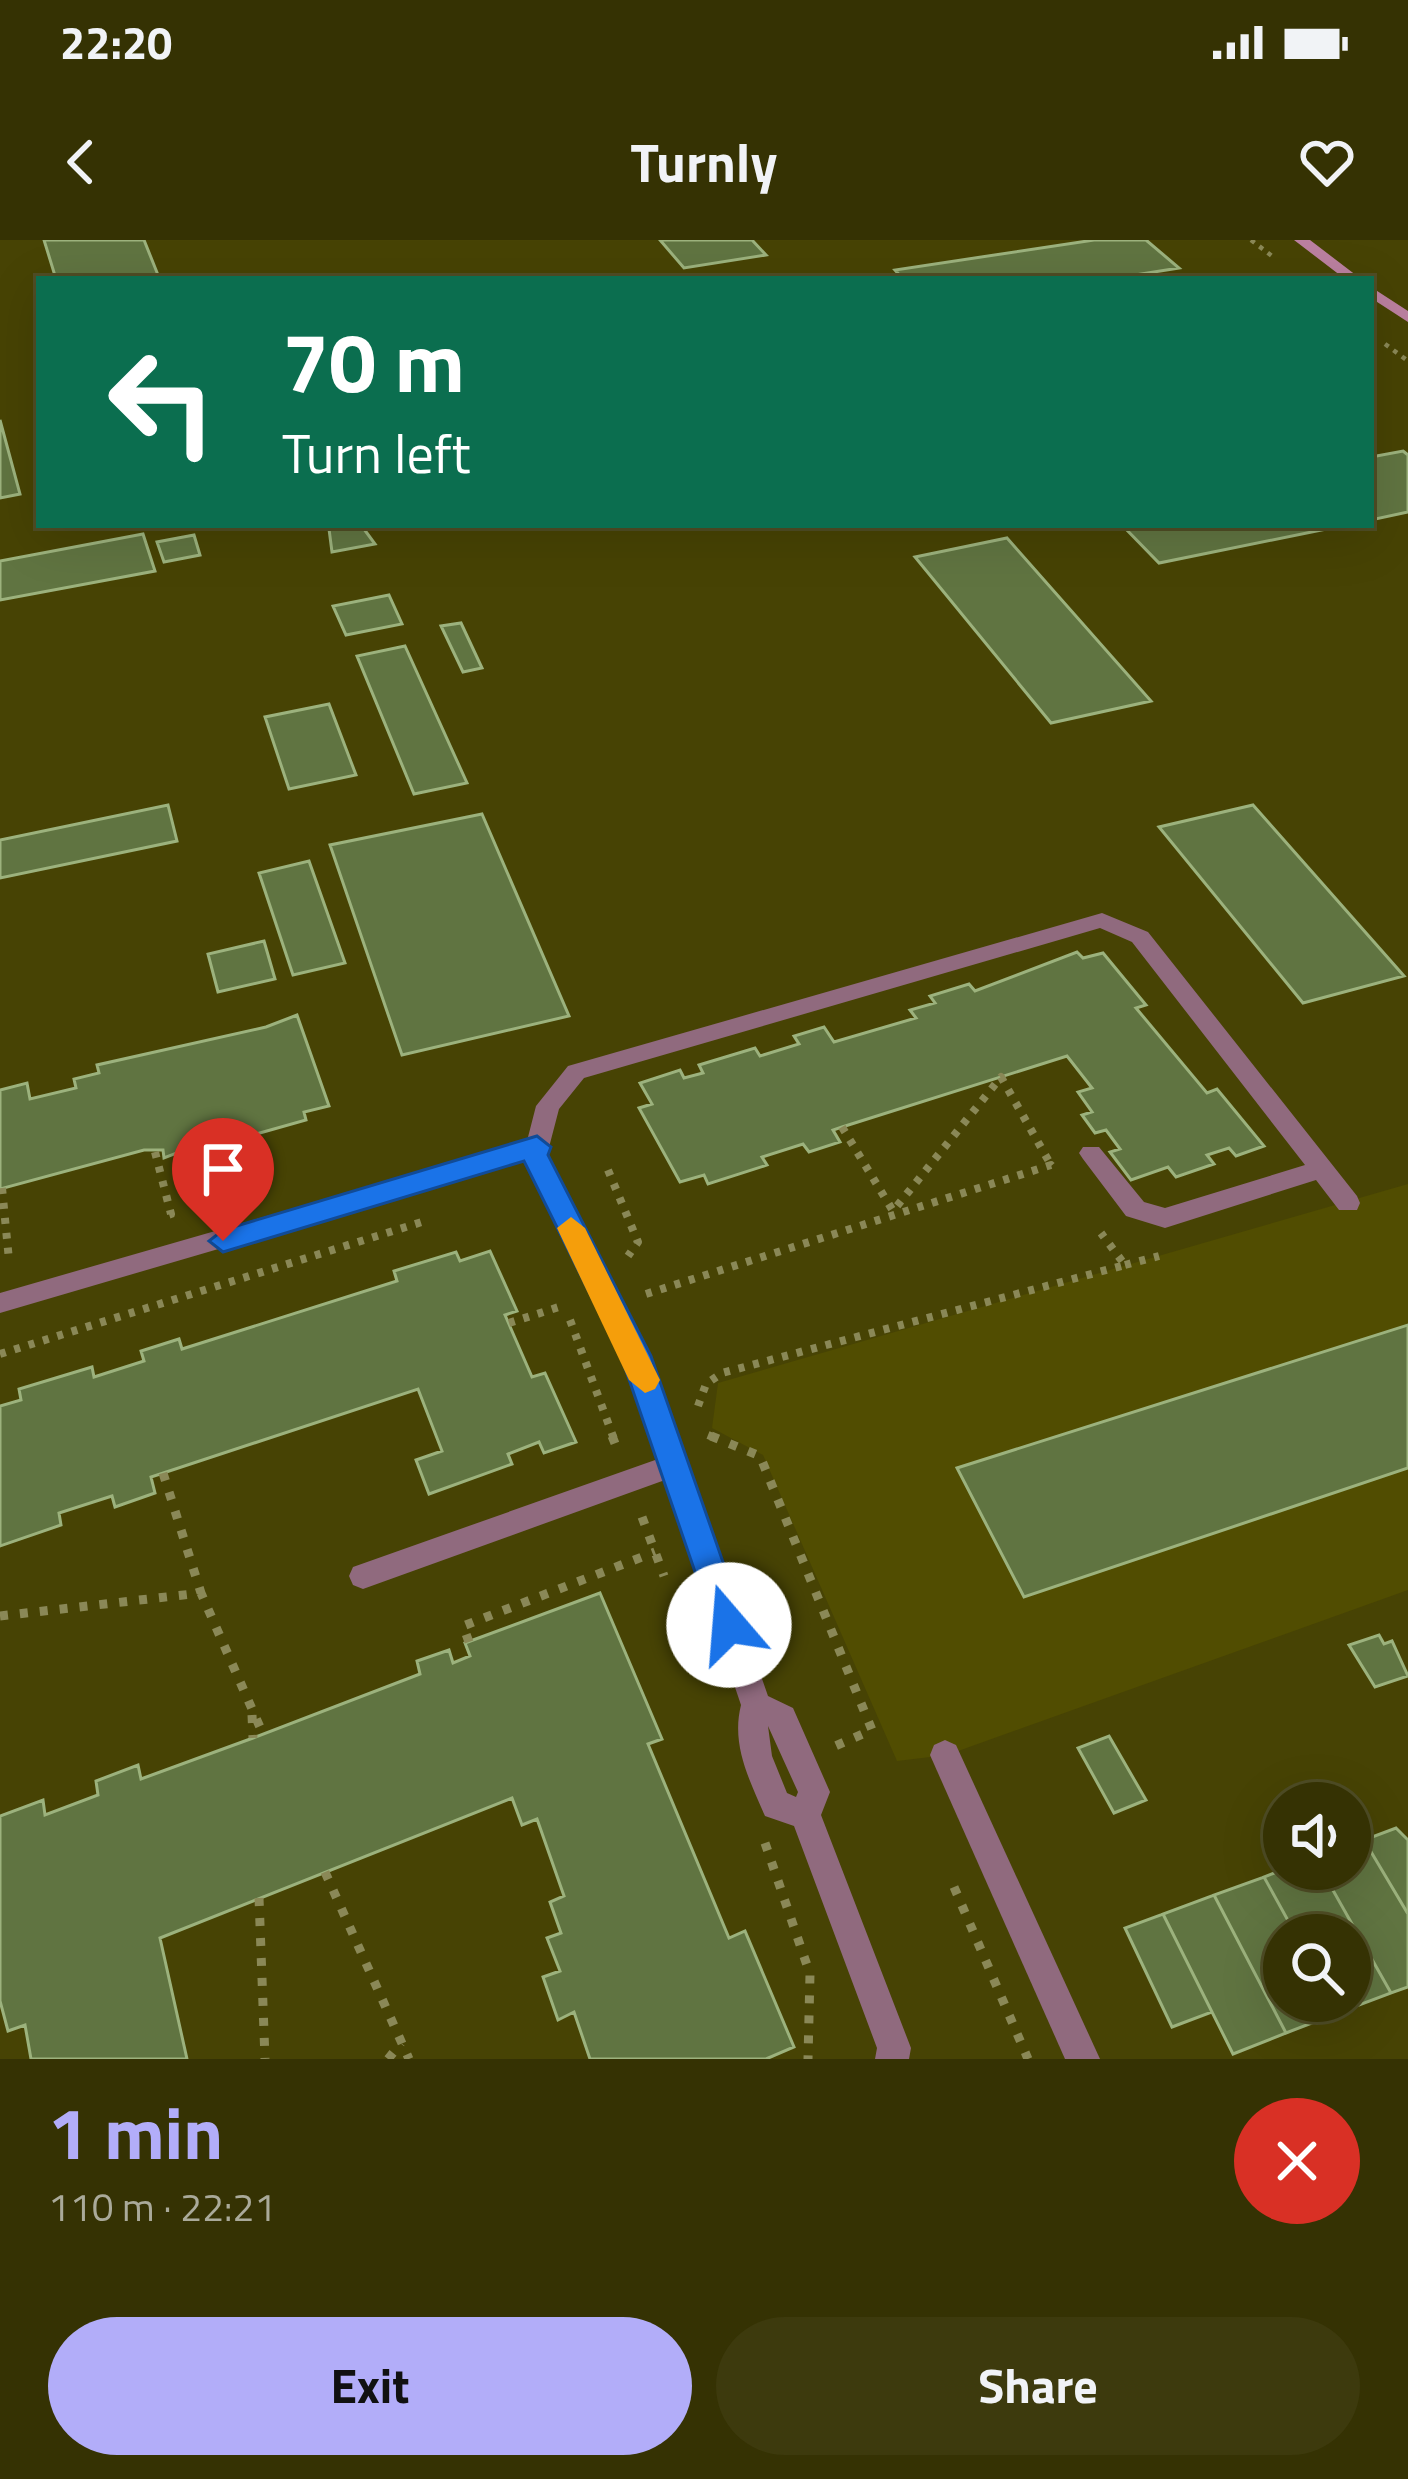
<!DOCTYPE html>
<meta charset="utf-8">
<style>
:root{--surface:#353203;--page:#3d3a0d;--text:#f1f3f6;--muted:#aaaa9a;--line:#4f4d25;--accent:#b2adf9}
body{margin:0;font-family:"Titillium Web",sans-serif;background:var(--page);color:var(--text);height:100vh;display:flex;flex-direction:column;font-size:45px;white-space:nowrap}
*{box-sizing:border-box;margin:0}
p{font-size:39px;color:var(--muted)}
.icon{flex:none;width:66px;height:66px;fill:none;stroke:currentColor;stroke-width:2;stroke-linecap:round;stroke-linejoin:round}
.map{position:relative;height:1819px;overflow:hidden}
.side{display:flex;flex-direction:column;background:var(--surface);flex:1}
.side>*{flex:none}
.banner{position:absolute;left:36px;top:36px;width:1338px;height:252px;border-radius:0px;box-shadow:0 12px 48px #0002,0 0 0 3px var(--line);background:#0b6e4f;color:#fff;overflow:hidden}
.buttons{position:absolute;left:1263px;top:1542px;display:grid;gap:24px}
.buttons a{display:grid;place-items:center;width:108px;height:108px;border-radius:50%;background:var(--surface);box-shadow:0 12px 48px #0002,0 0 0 3px var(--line);font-size:60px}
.pin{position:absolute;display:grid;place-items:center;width:102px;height:102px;color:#fff;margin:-123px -51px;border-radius:50% 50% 50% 0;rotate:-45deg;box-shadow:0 0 12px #0007}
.pin .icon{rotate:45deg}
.me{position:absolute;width:132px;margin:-66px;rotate:342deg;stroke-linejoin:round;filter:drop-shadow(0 0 9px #0008)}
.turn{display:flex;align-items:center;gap:42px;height:252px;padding:0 48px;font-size:54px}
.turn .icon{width:156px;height:156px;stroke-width:2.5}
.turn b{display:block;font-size:84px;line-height:102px}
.round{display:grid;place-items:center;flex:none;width:126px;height:126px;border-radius:63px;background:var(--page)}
.headline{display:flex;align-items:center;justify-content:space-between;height:204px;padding:0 48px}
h1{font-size:72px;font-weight:700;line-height:90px;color:var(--accent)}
.button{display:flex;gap:24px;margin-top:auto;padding:24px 48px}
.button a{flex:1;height:138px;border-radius:72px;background:var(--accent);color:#111;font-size:48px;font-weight:700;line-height:138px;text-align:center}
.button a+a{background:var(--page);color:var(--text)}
.status{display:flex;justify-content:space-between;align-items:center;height:84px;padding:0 60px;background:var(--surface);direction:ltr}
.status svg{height:33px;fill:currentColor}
header{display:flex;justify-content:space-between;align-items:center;height:156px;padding:0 48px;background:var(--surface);font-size:54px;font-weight:700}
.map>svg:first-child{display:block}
</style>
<div class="status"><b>22:20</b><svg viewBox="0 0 49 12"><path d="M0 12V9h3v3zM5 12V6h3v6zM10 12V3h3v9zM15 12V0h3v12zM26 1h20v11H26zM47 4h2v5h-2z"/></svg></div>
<header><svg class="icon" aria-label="back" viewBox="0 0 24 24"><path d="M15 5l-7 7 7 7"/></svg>Turnly<svg class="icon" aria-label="heart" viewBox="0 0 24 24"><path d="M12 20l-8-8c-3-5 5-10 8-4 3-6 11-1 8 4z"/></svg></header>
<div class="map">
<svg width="1408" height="1819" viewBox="0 0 1408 1819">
<rect width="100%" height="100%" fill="#474304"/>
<path fill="#514d01" d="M1408 944V1350L947 1515 897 1521 763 1215 712 1188 718 1143Z"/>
<path fill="#607441" stroke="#9cb27d" stroke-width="3" d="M44 0H144L158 35 167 39H56Z
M660 0H752L766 15 684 28Z
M1094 0H1146L1179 28 1110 39H903L895 30Z
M0 180 20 254 0 258Z
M1403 211 1408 215V272L1371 280V217Z
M361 285 375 304 332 312 329 289Z
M1122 285H1346L1159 323Z
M143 294 155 331 0 360V321Z
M194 295 200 315 164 322 157 302Z
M1007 298 1151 461 1051 483 915 317Z
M389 355 402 384 346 395 333 366Z
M461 383 482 428 463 432 441 386Z
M405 406 467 543 414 554 357 416Z
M329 464 356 535 289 549 265 477Z
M168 565 177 601 0 638V600Z
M1253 565 1404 736 1303 763 1159 587Z
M482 574 569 776 402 815 330 605Z
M309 621 345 723 293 735 259 633Z
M264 701 275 739 218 752 208 714Z
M1077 712 1083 718 1103 713 1146 765 1136 768 1207 853 1217 849 1264 906 1236 916 1229 908 1207 915 1214 924 1176 937 1168 927 1131 940 1110 912 1120 909 1106 890 1095 893 1082 875 1092 872 1078 852 1092 848 1067 816 842 887 833 890 840 902 809 912 803 904 762 917 767 925 708 944 704 935 680 942 639 868 652 864 640 843 680 830 684 838 703 833 699 825 755 808 760 816 799 804 794 796 824 787 834 802 916 778 910 770 935 763 930 756 969 744 975 751Z
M297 775 329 866 304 872 306 880 242 898 239 889 164 918 163 910H144L0 949V850L27 843 30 859 76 848 74 839 99 833 97 825 266 787Z
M490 1011 517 1071 505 1075 532 1137 545 1133 576 1202 544 1213 539 1202 508 1214 512 1224 429 1254 416 1220 442 1211 418 1149 151 1237 155 1253 115 1267 112 1256 59 1273 61 1285 0 1306V1166L21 1160 19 1149 92 1127 94 1137 144 1121 141 1111 179 1099 182 1109 397 1041 394 1031 456 1012 460 1021Z
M1408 1085V1228L1024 1357 957 1228Z
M600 1353 662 1499 648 1504 729 1698 745 1691 794 1807 766 1819H590L574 1772 558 1780 543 1737 560 1731 547 1698 561 1693 550 1662 564 1656 537 1579 522 1585 512 1558 160 1698 187 1819H31L25 1785 8 1791 0 1761V1576L43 1560 45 1575 98 1555 96 1541 138 1525 141 1539 253 1498 420 1434 417 1421 449 1410 453 1423 470 1416 465 1403Z
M1379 1395 1384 1404 1392 1401 1408 1436 1375 1447 1349 1405Z
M1109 1496 1146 1560 1114 1573 1078 1508Z
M1396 1588 1408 1600V1674L1364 1600Z
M1364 1600 1408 1674V1747L1391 1753 1321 1629H1350V1605Z
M1285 1629H1321L1391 1753 1338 1773 1331 1761H1350V1695H1296L1264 1637Z
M1264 1637 1296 1695H1284V1761H1331L1338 1773 1286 1793 1214 1655Z
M1214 1655 1286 1793 1233 1814 1163 1674Z
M1163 1674 1212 1772 1172 1787 1125 1688Z"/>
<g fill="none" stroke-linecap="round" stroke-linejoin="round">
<path stroke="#8a8857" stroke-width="4.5" stroke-dasharray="4.5 6" stroke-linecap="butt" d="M1251 0 1272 16
M1385 104 1408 121"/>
<path stroke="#8a8857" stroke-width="8" stroke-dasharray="6 9" stroke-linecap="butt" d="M842 887 893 971 1001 837 1051 925
M155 912 171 974 165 976
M608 930 638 1002 628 1016
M2 948 9 1020
M1125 1025 1159 1016
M646 1054 1051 925 1057 932
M570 1080 614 1199
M509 1083 565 1065
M0 1114 425 981
M698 1166 706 1144 722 1133 1125 1025 1101 993
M708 1195 718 1199"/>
<path stroke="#8a8857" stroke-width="9" stroke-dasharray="8 12" stroke-linecap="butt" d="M612 1196 616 1206
M711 1196 760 1216 872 1490 835 1506
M163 1233 201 1353
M642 1277 664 1336
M0 1376 201 1353 263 1494
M469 1402 463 1386 655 1312
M252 1475 253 1498
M765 1603 810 1734 808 1819
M325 1632 409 1819
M954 1647 1028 1819
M259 1658 265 1819
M388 1819 401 1803"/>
<path fill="#906a7e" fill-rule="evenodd" d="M945 1500 956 1505 1100 1819H1065L930 1515 934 1505Z"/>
<path fill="#906a7e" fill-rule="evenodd" d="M1102 673 1148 692 1357 956 1360 963 1357 970H1339L1316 940 1165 988 1126 976 1083 919 1079 913 1083 907H1099L1144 962 1165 968 1305 925 1132 702 1100 688 584 838 559 869 547 915 649 1116 768 1456 793 1468 830 1552 821 1575 911 1808 909 1819H875L877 1808 794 1586 765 1576C749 1539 731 1505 741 1465L665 1240 363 1349 353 1345 349 1336 353 1327 658 1219 623 1116 525 919 0 1073V1053L527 901 536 866 568 826ZM768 1486 798 1552 796 1557 787 1553 772 1516Z"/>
<path fill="#bb80a0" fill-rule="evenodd" d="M1294 0H1310L1361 39H1345Z
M1371 47 1408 71V82L1371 58Z"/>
</g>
<path fill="#1a73e8" stroke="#114b97" stroke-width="3" d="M537 896 551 907 548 915 651 1116 745 1385 741 1396 729 1401 717 1396 621 1116 524 921 223 1012 209 1001 223 990Z"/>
<path fill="#f59e0b" d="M571 977 585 988 660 1140 655 1149 645 1153 629 1140 557 988Z"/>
</svg>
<div class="buttons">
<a><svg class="icon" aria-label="sound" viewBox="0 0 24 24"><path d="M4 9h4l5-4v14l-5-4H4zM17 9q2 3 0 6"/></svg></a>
<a><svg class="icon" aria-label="search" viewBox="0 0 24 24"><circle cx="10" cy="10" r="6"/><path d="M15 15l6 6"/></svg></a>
</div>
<div class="pin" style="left:223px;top:1001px;background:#d93025"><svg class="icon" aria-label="arrive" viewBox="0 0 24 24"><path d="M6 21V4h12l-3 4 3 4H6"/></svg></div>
<svg class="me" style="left:729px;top:1385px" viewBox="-20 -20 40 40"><circle r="19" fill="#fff"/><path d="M0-13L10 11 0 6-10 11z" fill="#1a73e8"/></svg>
<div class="banner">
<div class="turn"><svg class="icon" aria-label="left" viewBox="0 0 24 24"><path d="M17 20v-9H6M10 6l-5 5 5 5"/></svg><div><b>70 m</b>Turn left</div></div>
</div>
</div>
<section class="side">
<div class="headline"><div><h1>1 min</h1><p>110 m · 22:21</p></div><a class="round" style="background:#d93025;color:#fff"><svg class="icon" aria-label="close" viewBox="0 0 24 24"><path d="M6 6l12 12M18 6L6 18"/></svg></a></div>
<div class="button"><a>Exit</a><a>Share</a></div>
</section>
